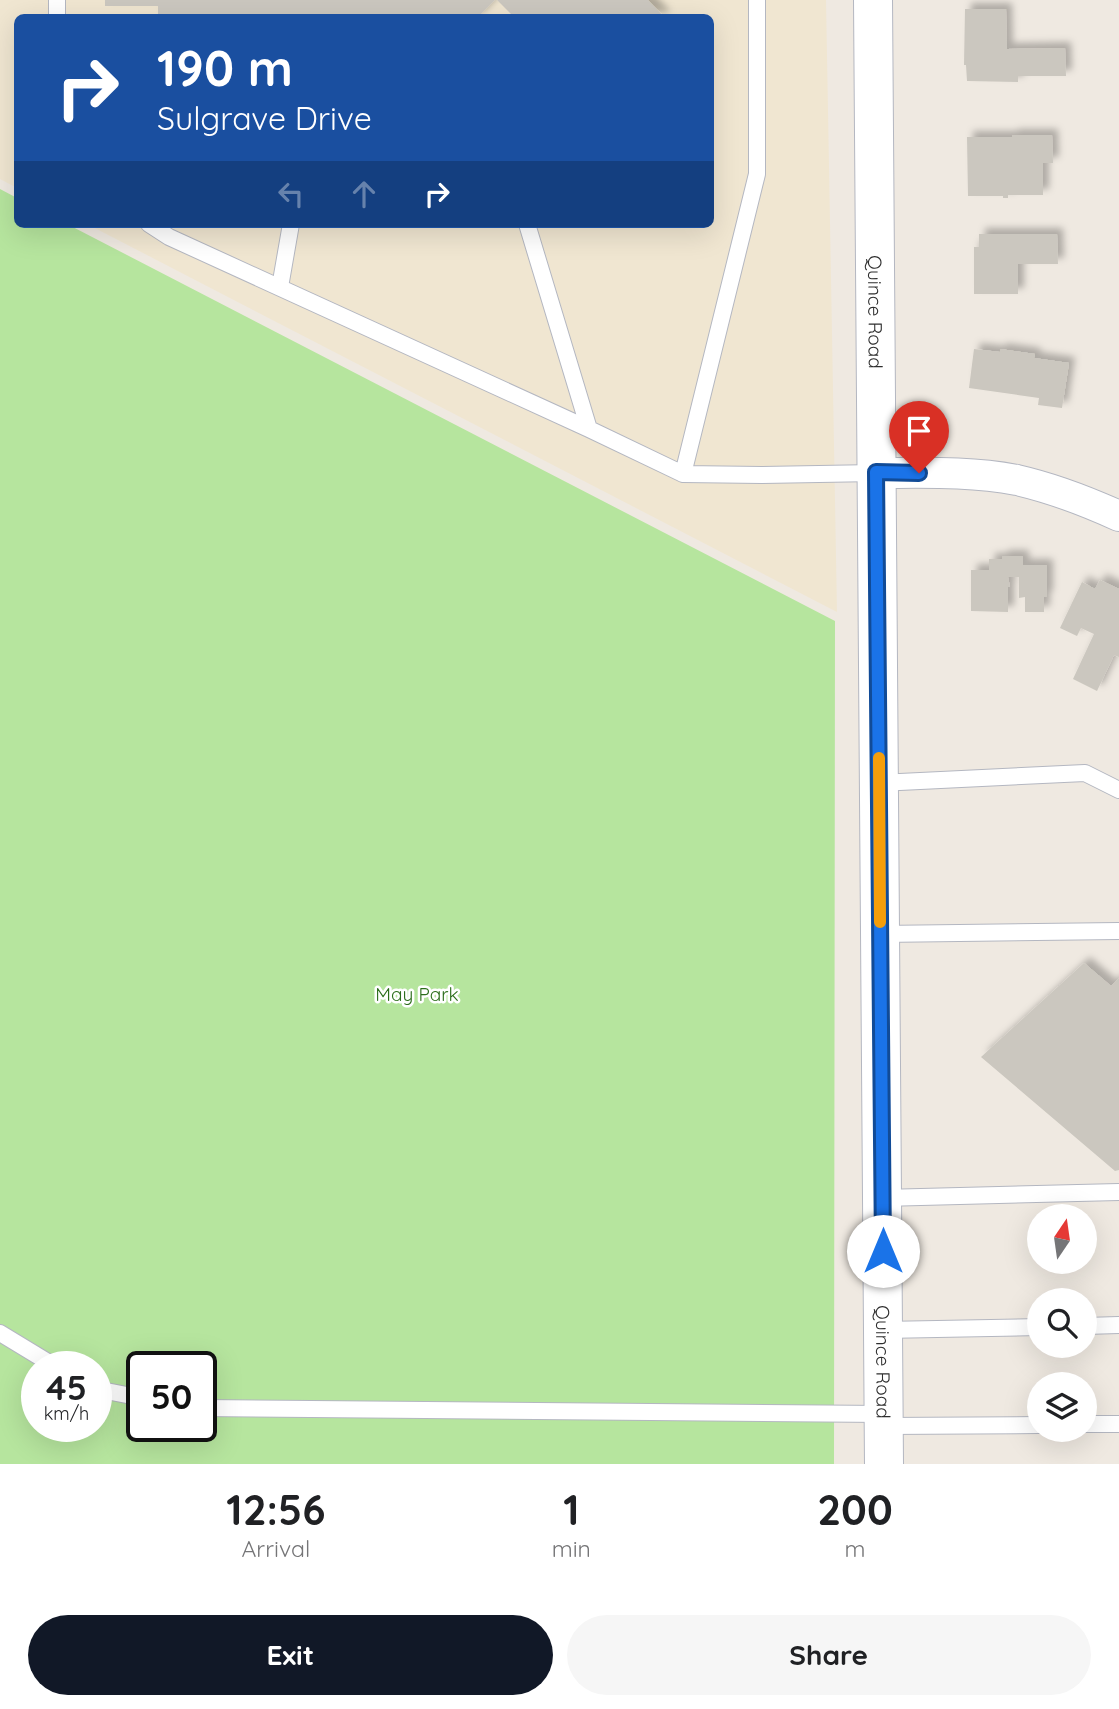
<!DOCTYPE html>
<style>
:root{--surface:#fff;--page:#f6f6f6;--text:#202124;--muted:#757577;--accent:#111827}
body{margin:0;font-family:Quicksand,sans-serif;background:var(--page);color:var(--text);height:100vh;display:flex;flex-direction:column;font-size:26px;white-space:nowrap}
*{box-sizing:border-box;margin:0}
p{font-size:23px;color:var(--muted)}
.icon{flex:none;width:38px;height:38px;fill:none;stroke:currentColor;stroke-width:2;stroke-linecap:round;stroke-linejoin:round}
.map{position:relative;height:1464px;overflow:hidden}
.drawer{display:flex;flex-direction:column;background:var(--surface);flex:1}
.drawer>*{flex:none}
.hud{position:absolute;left:14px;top:14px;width:700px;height:214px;border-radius:10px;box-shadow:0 7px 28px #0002;background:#1a4fa0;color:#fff;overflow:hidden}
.needle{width:46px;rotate:13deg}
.buttons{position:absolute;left:1027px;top:1204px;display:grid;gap:14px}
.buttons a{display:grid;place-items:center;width:70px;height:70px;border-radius:50%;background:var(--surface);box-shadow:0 7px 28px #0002;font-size:35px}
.speed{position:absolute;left:21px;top:1351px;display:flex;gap:14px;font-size:35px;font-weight:700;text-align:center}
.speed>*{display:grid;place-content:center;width:91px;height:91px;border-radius:50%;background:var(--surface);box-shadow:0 7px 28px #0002;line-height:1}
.speed small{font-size:18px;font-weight:400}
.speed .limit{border:4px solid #111;border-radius:10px;background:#fff;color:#111}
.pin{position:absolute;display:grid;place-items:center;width:60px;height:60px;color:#fff;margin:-72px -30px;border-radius:50% 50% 50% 0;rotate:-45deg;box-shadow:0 0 7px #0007}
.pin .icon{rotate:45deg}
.me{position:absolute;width:77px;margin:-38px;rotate:0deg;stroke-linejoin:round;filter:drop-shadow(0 0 5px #0008)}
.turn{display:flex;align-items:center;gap:24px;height:147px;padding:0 28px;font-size:32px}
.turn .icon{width:91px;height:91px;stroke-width:2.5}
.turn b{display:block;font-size:49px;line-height:60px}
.lanes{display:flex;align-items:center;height:66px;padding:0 28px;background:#0003;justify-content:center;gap:35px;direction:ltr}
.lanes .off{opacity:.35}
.eta{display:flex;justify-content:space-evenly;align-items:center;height:119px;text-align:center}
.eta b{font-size:42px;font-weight:700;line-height:49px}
.button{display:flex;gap:14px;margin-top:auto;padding:14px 28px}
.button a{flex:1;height:80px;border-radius:42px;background:var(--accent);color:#fff;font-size:28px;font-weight:700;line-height:80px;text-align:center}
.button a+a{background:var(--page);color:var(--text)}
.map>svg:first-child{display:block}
</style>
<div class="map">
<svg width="1119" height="1464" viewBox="0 0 1119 1464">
<defs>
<filter id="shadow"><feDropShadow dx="6" dy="-6" stdDeviation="3.5" flood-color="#0004"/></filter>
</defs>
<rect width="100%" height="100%" fill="#efe9e1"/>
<path fill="#f0e6d1" d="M0 0H826L837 612 87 224H710V18H18L17 188 0 179Z"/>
<path fill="#b6e59e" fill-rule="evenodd" d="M0 189 17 198 18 224H67L835 621 834 1464H0ZM37 1367H96V1426H37ZM142 1367H201V1426H142Z"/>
<path fill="#cbc7bf" filter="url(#shadow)" d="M105 0H495L477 18H158V6H105Z
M497 0H648L665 18H515Z
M965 9H1006L1007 49 1065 48 1066 76H1018V82L967 81 966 65H964Z
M1012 135H1052L1053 163H1043V195H1008V198H1003V196H968L967 137H1012Z
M979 234H1057L1058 264H1018V294H974V247H979Z
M974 349 1000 352V349L1035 354 1034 358 1069 363 1062 408 1038 405 1039 398 969 388Z
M1002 556H1023V565H1047V597H1044V612H1025V597L1019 598V577H1008L1010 587 1008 586V612L971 611V570H989V559H1002Z
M1100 580 1119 589V657L1114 655 1097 691 1073 679 1094 634 1081 628 1077 636 1060 628 1082 582 1095 589Z
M1084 963 1111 986 1119 978V1170L1115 1171 981 1057Z"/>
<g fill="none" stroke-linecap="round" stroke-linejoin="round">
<g stroke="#b4b7c1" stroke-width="18">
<path id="lane" d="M57 0V18
M149 224 169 237 589 429 683 474 762 475 876 473
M527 224 589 429
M280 287 291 224
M683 474 757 174V0
M879 783 1085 773 1119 790
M880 934 1119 931
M882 1198 1119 1192
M1085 1326 1119 1325
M883 1330 1040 1327
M0 1333 56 1367
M96 1389 142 1398
M201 1408 884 1414
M1085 1424H1119
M884 1426 1040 1425"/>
</g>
<g stroke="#b4b7c1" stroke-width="32">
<path id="street" d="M876 473C923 473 971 471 1017 480 1052 488 1086 501 1119 516"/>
</g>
<g stroke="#b4b7c1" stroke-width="40">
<g id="secondary">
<path id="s1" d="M873 0 884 1464"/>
</g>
</g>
<use href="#lane" stroke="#fff" stroke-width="16"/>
<use href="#street" stroke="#fff" stroke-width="30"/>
<use href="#secondary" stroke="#fff" stroke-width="38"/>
</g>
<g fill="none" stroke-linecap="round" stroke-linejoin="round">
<g stroke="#114b97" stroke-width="18">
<path id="route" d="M883 1251 876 472 919 473"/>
</g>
<use href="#route" stroke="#1a73e8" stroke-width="12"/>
<path stroke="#f59e0b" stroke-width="12" d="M879 758 880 922"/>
</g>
<g text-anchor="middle" stroke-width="5" stroke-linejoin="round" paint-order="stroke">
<g font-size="19" fill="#2e2e2e" stroke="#fff">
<text dy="7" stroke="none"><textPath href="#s1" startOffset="312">Quince Road</textPath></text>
<text dy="7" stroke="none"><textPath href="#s1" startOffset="1362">Quince Road</textPath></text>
</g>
<g font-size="19" fill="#2c6e1b" stroke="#fff">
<text x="417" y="1001">May Park</text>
</g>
</g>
</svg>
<div class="buttons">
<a><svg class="needle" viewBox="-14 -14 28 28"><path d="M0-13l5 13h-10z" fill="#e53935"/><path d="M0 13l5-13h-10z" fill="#757577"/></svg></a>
<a><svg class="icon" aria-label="search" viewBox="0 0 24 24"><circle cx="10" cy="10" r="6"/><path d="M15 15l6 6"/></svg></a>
<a><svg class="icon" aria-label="layers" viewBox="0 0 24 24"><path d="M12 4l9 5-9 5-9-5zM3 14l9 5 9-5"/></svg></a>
</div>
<div class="speed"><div>45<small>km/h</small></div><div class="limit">50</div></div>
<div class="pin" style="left:919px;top:473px;background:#d93025"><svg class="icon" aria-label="arrive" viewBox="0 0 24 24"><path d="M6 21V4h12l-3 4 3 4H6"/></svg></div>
<svg class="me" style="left:883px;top:1251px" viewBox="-20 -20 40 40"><circle r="19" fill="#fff"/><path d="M0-13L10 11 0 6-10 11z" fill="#1a73e8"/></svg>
<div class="hud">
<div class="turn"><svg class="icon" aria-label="right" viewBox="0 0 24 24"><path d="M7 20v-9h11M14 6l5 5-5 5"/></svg><div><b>190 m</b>Sulgrave Drive</div></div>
<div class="lanes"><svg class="icon off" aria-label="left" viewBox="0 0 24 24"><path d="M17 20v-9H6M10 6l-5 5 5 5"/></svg><svg class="icon off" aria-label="ahead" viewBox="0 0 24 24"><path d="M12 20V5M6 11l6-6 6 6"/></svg><svg class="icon" aria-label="right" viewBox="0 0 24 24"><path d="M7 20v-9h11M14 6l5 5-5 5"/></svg></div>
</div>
</div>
<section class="drawer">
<div class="eta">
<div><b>12:56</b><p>Arrival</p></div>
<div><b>1</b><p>min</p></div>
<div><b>200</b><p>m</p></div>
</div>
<div class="button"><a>Exit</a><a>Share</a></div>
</section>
